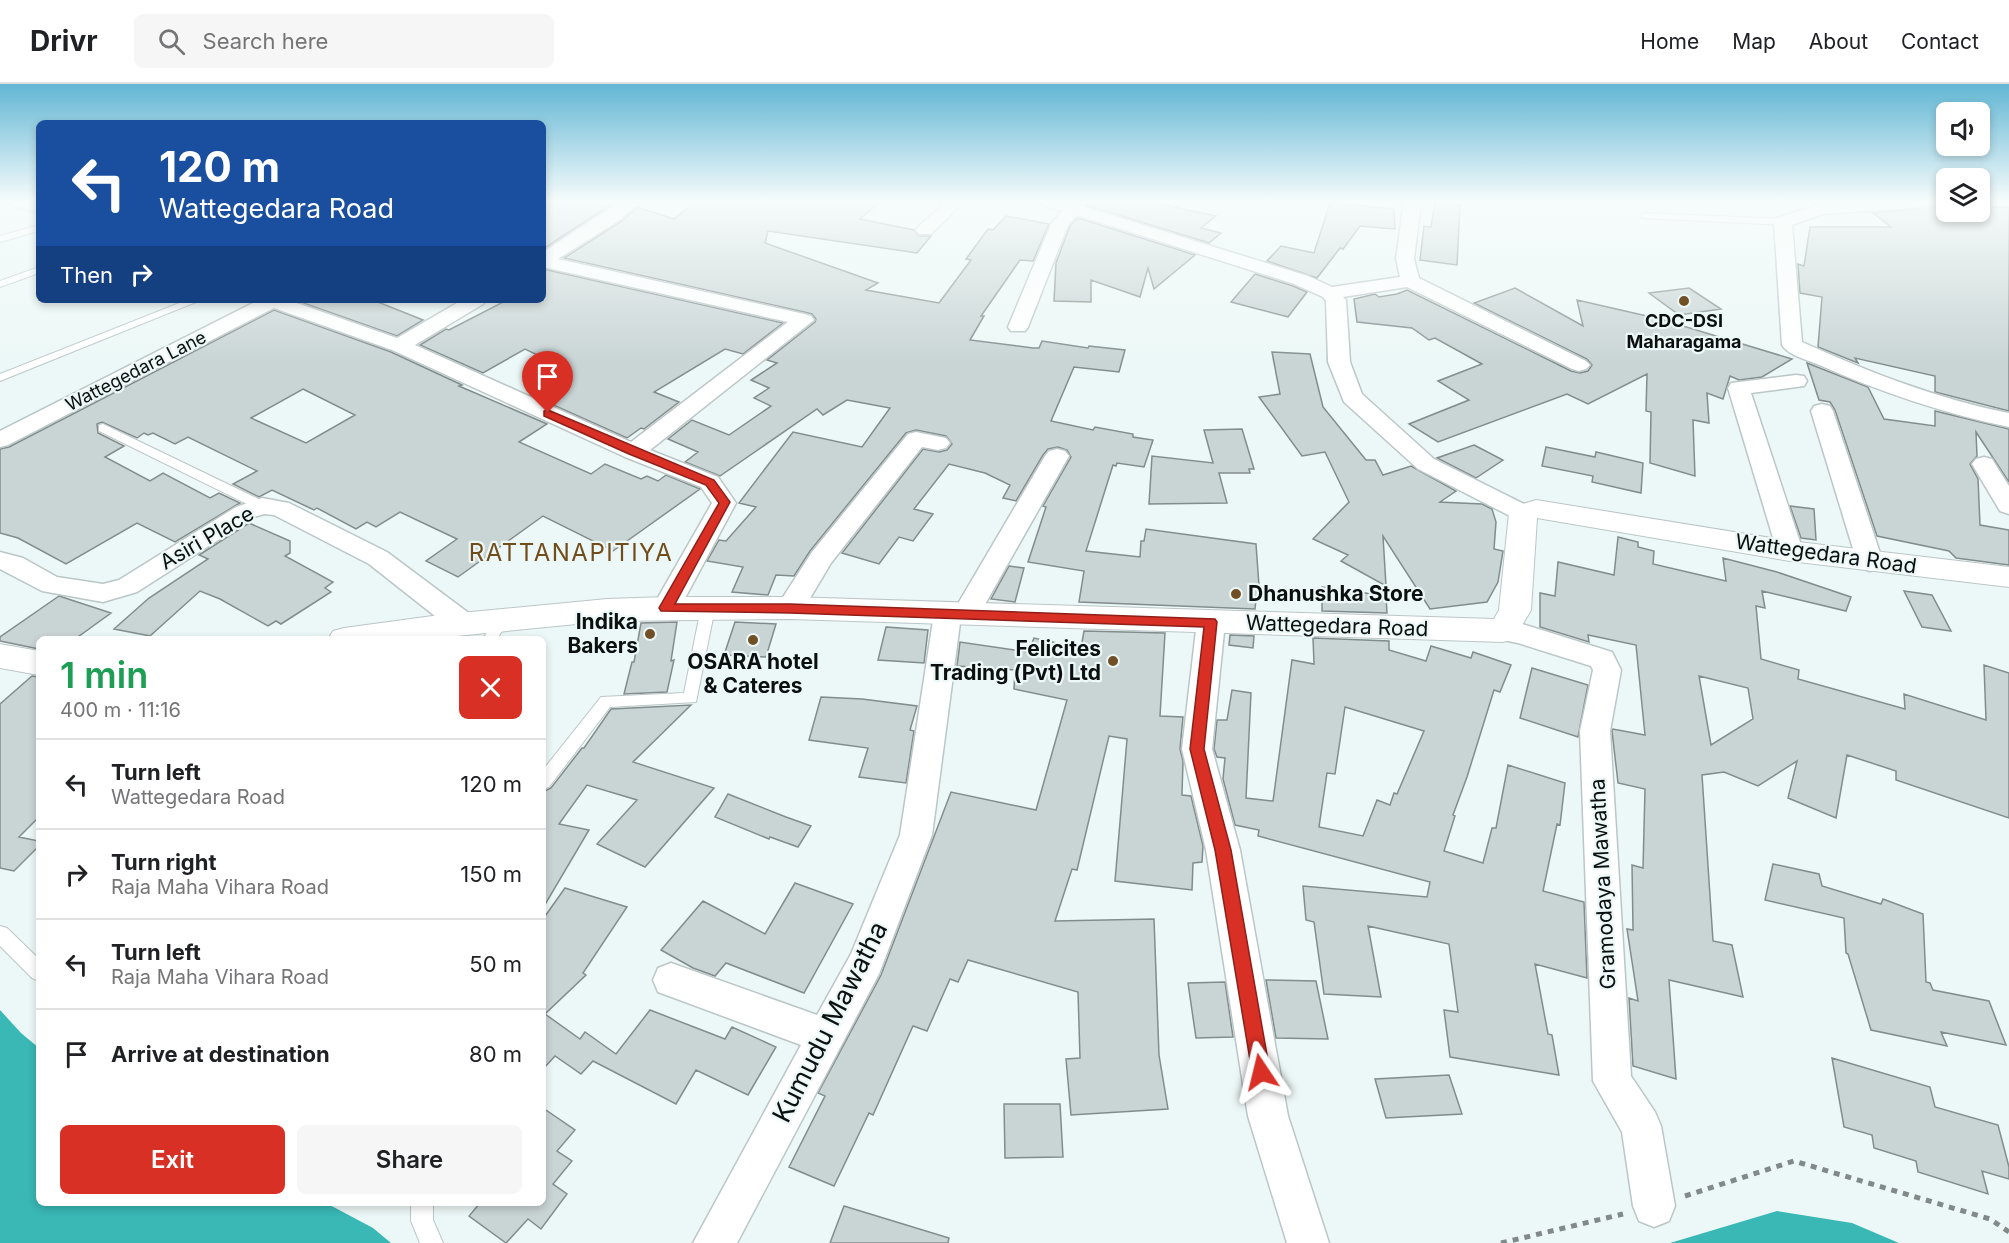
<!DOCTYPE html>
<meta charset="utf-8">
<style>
:root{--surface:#fff;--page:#f6f6f6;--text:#202124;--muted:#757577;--line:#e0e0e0;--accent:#d93025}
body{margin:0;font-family:Inter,sans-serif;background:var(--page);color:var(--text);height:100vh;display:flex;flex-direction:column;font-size:22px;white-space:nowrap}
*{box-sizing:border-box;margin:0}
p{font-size:20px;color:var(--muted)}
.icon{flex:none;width:33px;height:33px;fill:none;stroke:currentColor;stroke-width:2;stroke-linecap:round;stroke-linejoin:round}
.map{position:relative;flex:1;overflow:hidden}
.side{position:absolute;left:36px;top:552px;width:510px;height:570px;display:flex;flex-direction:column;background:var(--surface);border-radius:9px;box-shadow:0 3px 9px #0003}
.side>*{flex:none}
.top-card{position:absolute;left:36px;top:36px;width:510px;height:183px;border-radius:9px;box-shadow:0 3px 9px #0003;background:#1a4fa0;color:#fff;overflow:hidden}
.controls{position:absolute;left:1936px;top:18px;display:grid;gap:12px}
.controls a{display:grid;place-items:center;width:54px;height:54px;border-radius:9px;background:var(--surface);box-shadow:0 3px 9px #0003;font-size:30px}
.pin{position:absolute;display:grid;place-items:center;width:51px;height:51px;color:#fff;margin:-62px -26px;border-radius:50% 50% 50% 0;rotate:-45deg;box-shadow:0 0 6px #0007}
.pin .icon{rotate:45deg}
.me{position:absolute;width:66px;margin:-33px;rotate:350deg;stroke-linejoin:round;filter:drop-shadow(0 0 4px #0008)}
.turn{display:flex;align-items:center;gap:21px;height:126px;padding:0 24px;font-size:27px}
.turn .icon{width:78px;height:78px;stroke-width:2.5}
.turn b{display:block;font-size:42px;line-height:51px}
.then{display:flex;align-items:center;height:57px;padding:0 24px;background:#0003;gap:12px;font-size:22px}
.round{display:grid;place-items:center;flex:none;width:63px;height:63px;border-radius:9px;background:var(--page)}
.summary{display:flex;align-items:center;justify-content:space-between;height:102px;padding:0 24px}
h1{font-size:36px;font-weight:600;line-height:45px;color:#1e9e55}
.cta{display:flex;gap:12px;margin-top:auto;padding:12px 24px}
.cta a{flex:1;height:69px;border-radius:9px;background:var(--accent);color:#fff;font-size:24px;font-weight:600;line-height:69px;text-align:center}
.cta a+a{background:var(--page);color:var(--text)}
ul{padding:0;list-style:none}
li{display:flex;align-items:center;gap:18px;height:90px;padding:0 24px;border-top:2px solid var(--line)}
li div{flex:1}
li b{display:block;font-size:22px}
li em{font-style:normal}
header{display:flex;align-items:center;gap:36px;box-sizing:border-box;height:84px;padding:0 30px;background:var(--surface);border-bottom:2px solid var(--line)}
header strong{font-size:28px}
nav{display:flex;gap:33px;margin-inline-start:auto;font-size:21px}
.search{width:420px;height:54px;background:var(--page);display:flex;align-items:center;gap:15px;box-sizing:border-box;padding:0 21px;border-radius:9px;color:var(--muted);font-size:22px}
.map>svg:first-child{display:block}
</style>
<header>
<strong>Drivr</strong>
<div class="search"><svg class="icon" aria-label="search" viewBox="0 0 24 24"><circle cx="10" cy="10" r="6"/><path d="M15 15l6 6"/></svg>Search here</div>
<nav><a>Home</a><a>Map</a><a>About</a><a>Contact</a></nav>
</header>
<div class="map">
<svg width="2009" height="1159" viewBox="0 0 2009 1159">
<rect width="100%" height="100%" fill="#ecf8f7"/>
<path fill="#39b8b6" d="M0 926 21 949 39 964V1119H326L373 1144 391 1159H0Z
M1777 1127 1852 1139 1899 1159H1670Z"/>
<path fill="#c9d4d4" stroke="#828c8c" stroke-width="1.5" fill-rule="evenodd" d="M543 117H617L543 165Z
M696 117H881L860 135 914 146 919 152H931L917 169 768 147 765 159 878 199 866 206 939 219 971 176 966 175 988 145 993 146 1006 132 1049 140 1033 177 1020 176 981 232H984L970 256 1033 264H1039L1042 257 1088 264 1089 262 1125 266 1119 288 1074 283 1051 337 1093 346 1095 343 1133 350V353L1153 356 1144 383 1117 379 1116 382 1113 381 1086 467 1140 473 1141 457H1144L1146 445 1256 460 1260 516H1256L1255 525 1079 518 1084 487 1028 478 1046 423 1043 422 1071 373 1067 366 1058 363 1048 365 1043 371 1016 417 1003 414 1010 401 985 389 949 380 914 425 933 430 913 457 899 453 879 480 842 469 923 365 939 368 947 366 952 360 946 352 916 346 906 349 810 467 794 492 776 491 768 511 732 508 743 483 707 477 719 456 726 457 756 423 739 419 793 348 862 363 890 324 847 316 823 331 817 325 720 392 685 378 698 368 668 355 692 336 729 351 771 322 754 314 769 304 751 296 777 279 767 276 815 238 816 235 812 230 804 228 564 174 622 137 637 123 674 135Z
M1089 117H1144L1216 132 1201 144 1221 149 1209 159 1086 121Z
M1435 118 1460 121 1457 181 1420 176 1424 142 1431 143Z
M1330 119 1394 125 1395 145 1360 142 1343 165 1340 164 1317 194 1267 177 1281 162 1314 169Z
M1940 122H1947V128H1980V123H2009V327L1935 308V292L1855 274 1858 279 1818 263 1822 213 1800 209 1798 180 1804 182 1810 143H1891L1873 129Z
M1078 134 1195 171 1154 205 1148 184 1140 213 1091 196V218L1054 217 1056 179 1070 142Z
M543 185 783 239 743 270 725 265 654 308 679 318 644 345 641 344 627 354 531 311 571 287 525 265 483 289 420 261 446 245 449 246 507 216H543Z
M1255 190 1293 202 1307 208 1288 233 1231 218Z
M1515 204 1583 242 1577 216 1660 235 1792 275 1762 293 1739 296 1730 292 1723 315 1707 309 1709 339 1693 336 1695 392 1650 379 1651 328 1646 327 1647 290 1588 320 1567 310 1438 358 1409 340 1469 316 1438 297 1482 280 1435 254 1429 256 1412 244 1357 238 1354 215 1375 210 1379 213 1397 210 1407 206 1571 287 1580 289 1588 287 1592 281 1587 275 1474 219Z
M1689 204 1721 225 1679 231 1649 209Z
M295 216H373L423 236 397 252Z
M274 226 391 268 462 301 459 302 547 340 519 358 591 390 605 380 641 395 647 392 658 397 666 391 700 405 613 467 543 432 458 493 426 477 457 455 400 428 376 443 367 438 356 445 317 424 314 426 272 406 259 413 233 400 257 387 188 353 175 360 153 349 148 351 144 349 137 354 102 338 97 340 98 349 124 362 105 373 150 397 163 389 210 414 219 409 240 419 175 458 137 439 66 480 18 454 0 449V365L9 363ZM303 305 355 331 306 359 251 334Z
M1272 268 1310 270 1323 323 1366 376H1375L1383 391 1411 382 1456 407 1440 418 1482 420 1492 425 1496 438 1494 465 1503 467 1498 498 1487 518 1430 525 1383 452 1386 502 1341 477 1348 471 1313 455 1349 418 1325 368 1302 372 1259 313 1280 310Z
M1807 279 1868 303 1884 335 1935 342V327L2009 345V398L1976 348 1977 372 1970 380 1978 395 1980 441 2009 446V481L1956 474 1949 467 1877 452 1835 326 1830 318 1819 316Z
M1242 345 1254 385H1249L1250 389H1219L1227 419 1149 420 1152 372 1213 379 1204 346Z
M1474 361 1503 376 1476 394 1437 374Z
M1546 363 1595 373 1596 368 1643 379 1641 409 1592 398 1593 392 1542 382Z
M1790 422 1814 425 1816 456 1801 454Z
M249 439 290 457V469L285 472 333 498 325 504 331 508 281 540 276 537 268 542 220 515 200 507 150 552 114 545 149 514 208 475 199 471Z
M1618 453 1638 458V463L1654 467 1653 480 1726 497 1723 474 1777 488 1851 513 1846 527 1762 507 1765 524 1756 522 1761 575 1799 586 1798 595 1905 625 1904 610 1986 636 1984 581 2009 589V734L1896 696V687L1847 671 1836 734 1788 714 1797 677 1758 702 1724 688 1702 691 1713 857 1732 861 1743 913 1669 896 1676 995 1633 982 1629 914 1638 917 1627 845 1633 846 1632 781 1643 784 1645 705 1618 699 1612 647 1613 645 1645 651 1636 561 1588 551 1589 558 1540 543V509L1555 512 1558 478 1614 491ZM1699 592 1748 604 1753 635 1711 661Z
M1009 482 1024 484 1015 518 991 515Z
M1322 503 1386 512 1387 529 1322 527Z
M1904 507 1932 511 1951 547 1922 543Z
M59 512 111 529 75 555H39V565L0 557V553Z
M677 538 671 577 674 576 667 608 624 610 632 578H634L641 539Z
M735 538 776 540 766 573 724 571Z
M886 543 928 546 924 579 878 576Z
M1084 547 1165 549 1160 632 1183 633 1180 665 1183 677 1182 711 1191 712 1203 762 1202 778 1193 779 1192 806 1115 797 1127 655 1109 652 1077 786 1072 785 1055 837 1154 835 1159 971 1168 1025 1071 1031 1066 975 1080 974 1078 908 968 876 958 898 950 895 927 947 913 942 873 1031 869 1029 834 1102 789 1083 825 1012 818 1009 881 891 951 708 1036 726 1067 616 1014 605 1015 586 957 582 960 558 1028 568 1034 554 1081 564Z
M1230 551 1254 552 1253 564 1229 561Z
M1313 554 1389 557V566L1426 577 1431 562 1471 574 1473 568 1511 581 1500 608 1494 606 1467 693 1453 731 1455 732 1444 767 1483 779 1492 744H1496L1508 681 1565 699 1560 741 1557 740 1543 807 1584 818 1587 894 1535 880 1548 950 1552 951 1559 991 1450 973 1444 926 1458 928 1449 860 1368 842 1381 913 1324 910 1314 838 1306 836 1303 802 1427 813 1430 798 1258 752 1259 746 1235 741 1223 695 1225 674 1217 673 1214 665 1217 636H1227L1232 606 1251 609 1246 714 1273 717 1292 576 1314 580ZM1345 623 1424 647 1397 710 1394 709 1390 721 1377 716 1363 752 1319 743 1327 689 1335 690Z
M1532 584 1588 601 1578 653 1520 634Z
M32 592 39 593V733L19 753 39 757V762L14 787 0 784V620Z
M821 613 862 615 917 622 910 646 914 647 906 699 859 693 868 664 809 656Z
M691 621 633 678 714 704 645 783 597 760 637 716 587 701 559 740 589 746 543 824V708L551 704 582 664H584L611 625Z
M728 710 786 733 811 742 798 763 770 753 769 755 715 733Z
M1773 780 1819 790 1822 802 1881 820 1883 815 1923 830 1926 898 1930 899 1933 906 1989 917 2006 961 1941 948 1947 962 1871 946 1848 870 1846 869 1844 834 1765 816Z
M795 799 853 820 804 909 726 879 715 892 693 884 661 866 703 817 765 850Z
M565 804 627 823 583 889 586 891 545 930 580 955 585 948 616 970 650 926 725 955 732 943 776 963 748 1011 696 986 676 1020 593 977 581 990 555 972 543 985V835Z
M1266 896 1316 897 1328 955 1276 954Z
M1225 898 1233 953 1196 954 1188 899Z
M1832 974 1930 1003 1935 1023 1998 1041 2009 1083V1095L1982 1087 1988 1110 1918 1088 1916 1077 1874 1064 1872 1051 1844 1043Z
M1449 991 1462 1030 1386 1034 1375 995Z
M1004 1020H1060L1063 1073 1005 1074Z
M543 1024 575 1046 557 1067 572 1077 553 1100 567 1110 541 1145 528 1135 506 1159 469 1132 480 1119H543Z
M844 1122 949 1154 948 1159H830Z"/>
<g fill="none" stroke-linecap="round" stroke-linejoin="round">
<g stroke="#bbc6c6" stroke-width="2">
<path id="service" d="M1645 129 1783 135 1788 138 1783 141 1642 134 1640 132Z
M39 141V147L0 158V152Z
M39 183V189L0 203V197Z
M187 216H201L0 297V290Z
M103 340 267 419 268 422 262 426 257 425 99 347V341Z
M708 519 715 524 696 618 610 623 549 703 543 705V686L601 613 684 609 701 524Z
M501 532 508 537 497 555H483L496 533Z
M0 842 7 844 39 875V897L32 894 0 862Z
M411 1119H433V1136L443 1159H420L411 1137Z"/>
</g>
<g stroke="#bbc6c6" stroke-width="3">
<path id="minor" d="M9 117 39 118V129L11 121Z
M621 117H640L621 135 558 175 804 230 811 232 814 236 650 366 718 393 736 419 676 531 666 533 656 531 652 524 712 419 701 403 625 373 392 266 274 224 8 361 0 363V347L259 216H288L397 254 462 216H486L483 220 415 261 631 358 788 238 543 183V168Z
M947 117H965L931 150H919L916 146 919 142Z
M1040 117H1066L1308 192 1332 203 1400 193 1396 175 1404 117H1421L1414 175 1419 194 1586 277 1590 281 1586 285 1579 287 1572 285 1407 203 1343 213 1346 216 1350 278 1362 310 1434 375 1532 424 1535 429 1532 434 1523 437 1514 434 1418 385 1344 318 1328 278 1326 217 1323 213 1294 200 1077 131 1068 141 1028 243 1025 247H1011L1008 243 1051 140 1062 127 1042 121Z
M1861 117H1944L1936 122 1823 130 1792 141 1802 258C1869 288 1937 315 2009 329V343C1942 329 1880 308 1817 280 1807 276 1788 271 1782 261L1774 138 1777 134 1821 120Z
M1796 291 1804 292 1807 297 1804 302 1751 309 1803 467 1799 473 1790 475 1781 473 1777 467 1728 304 1731 299 1739 298Z
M1822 320 1830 322 1833 327 1883 478 1879 484 1870 487 1861 484 1857 478 1811 327 1814 322Z
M916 348 946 354 950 359 946 364 938 366 922 363 831 479 800 531 790 533 780 531 776 524 812 468 908 350Z
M1057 365 1065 367 1069 372 975 538 960 539 932 751 879 890 737 1159H693L801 961 658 908 653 896 658 884 671 879 817 931 851 870 900 751 934 530 938 523 948 521 956 523 1045 372 1049 367Z
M1984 373 1992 375 2009 402V430L2000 427 1972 380 1976 375Z
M262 414 289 419 387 468 474 533 478 540 474 547 464 550 454 547 369 480 274 431 264 430 254 433 137 508 103 518 42 507 0 485V468L23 474 57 493 103 500 119 496 236 423Z
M1211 528 1221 531 1225 538 1212 665 1240 766 1288 1032 1329 1159H1287L1248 1032 1206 766 1182 665 1197 538 1201 531Z
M1503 537 1519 539 1612 568 1621 586 1610 647 1631 992 1655 1028 1661 1042 1675 1122 1669 1137 1654 1143 1639 1137 1633 1122 1622 1048 1593 997 1580 647 1593 586 1591 582 1518 559 1493 554 1489 547 1493 540Z"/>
</g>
<g stroke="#bbc6c6" stroke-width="2">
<path id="tertiary" d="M1536 416 1790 457 2009 483V503L1790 477 1537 434 1531 526 1514 555 1503 558 790 535 607 537 426 555H328L333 547 344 544 440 531 607 515 666 513H790L1494 535 1499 526 1509 429 1513 423Z
M0 560 39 567V591L0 584Z"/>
</g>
<path stroke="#828a89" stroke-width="5" stroke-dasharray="6 6" stroke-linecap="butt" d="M1685 1112 1794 1077 1990 1135 2009 1148
M1501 1159 1623 1130"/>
<use href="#service" fill="#fff" fill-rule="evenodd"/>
<use href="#minor" fill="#fff" fill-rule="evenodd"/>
<use href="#tertiary" fill="#fff" fill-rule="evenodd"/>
</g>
<linearGradient id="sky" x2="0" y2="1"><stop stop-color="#62b6d4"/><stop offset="0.42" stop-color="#f6fcfb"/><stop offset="1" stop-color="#f6fcfb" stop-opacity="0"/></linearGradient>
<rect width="2009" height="279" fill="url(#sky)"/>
<path fill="#d93025" stroke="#8d1f18" stroke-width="1.5" d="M548 326 714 396 730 418 675 520H790L1215 535 1217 538 1204 665 1231 766 1270 988 1267 994 1261 997 1254 994 1252 988 1215 766 1190 665 1204 543 790 529 661 527 659 524 719 419 706 401 629 370 544 332V327Z"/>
<g fill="#715027" stroke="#ecf8f7" stroke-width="2">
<circle cx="1684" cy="217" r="6"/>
<circle cx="1236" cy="510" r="6"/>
<circle cx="650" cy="550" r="6"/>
<circle cx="753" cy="556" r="6"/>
<circle cx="1113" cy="577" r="6"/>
</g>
<g text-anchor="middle" stroke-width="4.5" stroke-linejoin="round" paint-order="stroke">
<g font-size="18" font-weight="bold" fill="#0b0f0f" stroke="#ecf8f7">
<text x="1684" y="243">CDC-DSI<tspan x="1684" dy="21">Maharagama</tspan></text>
</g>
<g font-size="18" fill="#0b0f0f" stroke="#ecf8f7">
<text transform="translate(136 287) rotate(-27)" y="6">Wattegedara Lane</text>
</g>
<g font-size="21" fill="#0b0f0f" stroke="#ecf8f7">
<text transform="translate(207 454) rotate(-30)" y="7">Asiri Place</text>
<text transform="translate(1826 470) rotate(8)" y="7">Wattegedara Road</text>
<text transform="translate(1337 542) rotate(2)" y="7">Wattegedara Road</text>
<text transform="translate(1603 800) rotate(-93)" y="7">Gramodaya Mawatha</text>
</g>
<g font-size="21" font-weight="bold" fill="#0b0f0f" stroke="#ecf8f7" text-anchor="end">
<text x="1248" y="517" text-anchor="start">Dhanushka Store</text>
<text x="638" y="545">Indika<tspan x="638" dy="24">Bakers</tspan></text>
<text x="1101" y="572">Felicites<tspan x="1101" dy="24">Trading (Pvt) Ltd</tspan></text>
<text x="753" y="585" text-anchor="middle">OSARA hotel<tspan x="753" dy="24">&amp; Cateres</tspan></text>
</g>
<g font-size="24" letter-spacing="1.5" fill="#714d1c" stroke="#ecf8f7">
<text x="571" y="477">RATTANAPITIYA</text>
</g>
<g font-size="26" fill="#0b0f0f" stroke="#ecf8f7">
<text transform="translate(830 938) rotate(-63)" y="9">Kumudu Mawatha</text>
</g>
</g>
</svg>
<div class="controls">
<a><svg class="icon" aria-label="sound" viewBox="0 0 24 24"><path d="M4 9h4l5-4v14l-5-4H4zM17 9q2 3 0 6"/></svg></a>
<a><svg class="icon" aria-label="layers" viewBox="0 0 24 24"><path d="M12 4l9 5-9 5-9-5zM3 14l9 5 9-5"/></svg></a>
</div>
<div class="pin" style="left:548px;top:329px;background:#d93025"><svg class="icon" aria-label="arrive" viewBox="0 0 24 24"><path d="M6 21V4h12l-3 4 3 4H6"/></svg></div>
<svg class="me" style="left:1261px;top:988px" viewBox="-20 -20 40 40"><path d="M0-17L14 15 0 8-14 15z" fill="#d93025" stroke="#fff" stroke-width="4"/></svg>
<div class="top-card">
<div class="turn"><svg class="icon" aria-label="left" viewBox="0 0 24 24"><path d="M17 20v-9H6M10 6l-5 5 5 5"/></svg><div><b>120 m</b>Wattegedara Road</div></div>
<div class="then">Then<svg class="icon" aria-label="right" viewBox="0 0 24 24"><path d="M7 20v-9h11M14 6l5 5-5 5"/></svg></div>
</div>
<section class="side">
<div class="summary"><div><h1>1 min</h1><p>400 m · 11:16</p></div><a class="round" style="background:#d93025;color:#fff"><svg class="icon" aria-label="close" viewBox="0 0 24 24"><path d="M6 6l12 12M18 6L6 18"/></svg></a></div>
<ul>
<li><svg class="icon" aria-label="left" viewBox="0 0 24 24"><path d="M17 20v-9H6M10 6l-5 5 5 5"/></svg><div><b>Turn left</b><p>Wattegedara Road</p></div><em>120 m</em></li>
<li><svg class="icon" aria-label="right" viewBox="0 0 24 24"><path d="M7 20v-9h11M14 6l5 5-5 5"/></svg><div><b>Turn right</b><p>Raja Maha Vihara Road</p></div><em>150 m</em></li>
<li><svg class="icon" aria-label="left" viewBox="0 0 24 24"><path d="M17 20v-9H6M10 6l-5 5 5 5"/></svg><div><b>Turn left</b><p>Raja Maha Vihara Road</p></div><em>50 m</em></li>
<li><svg class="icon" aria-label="arrive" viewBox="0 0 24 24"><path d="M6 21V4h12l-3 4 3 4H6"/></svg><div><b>Arrive at destination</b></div><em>80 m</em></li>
</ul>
<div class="cta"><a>Exit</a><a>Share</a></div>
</section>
</div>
